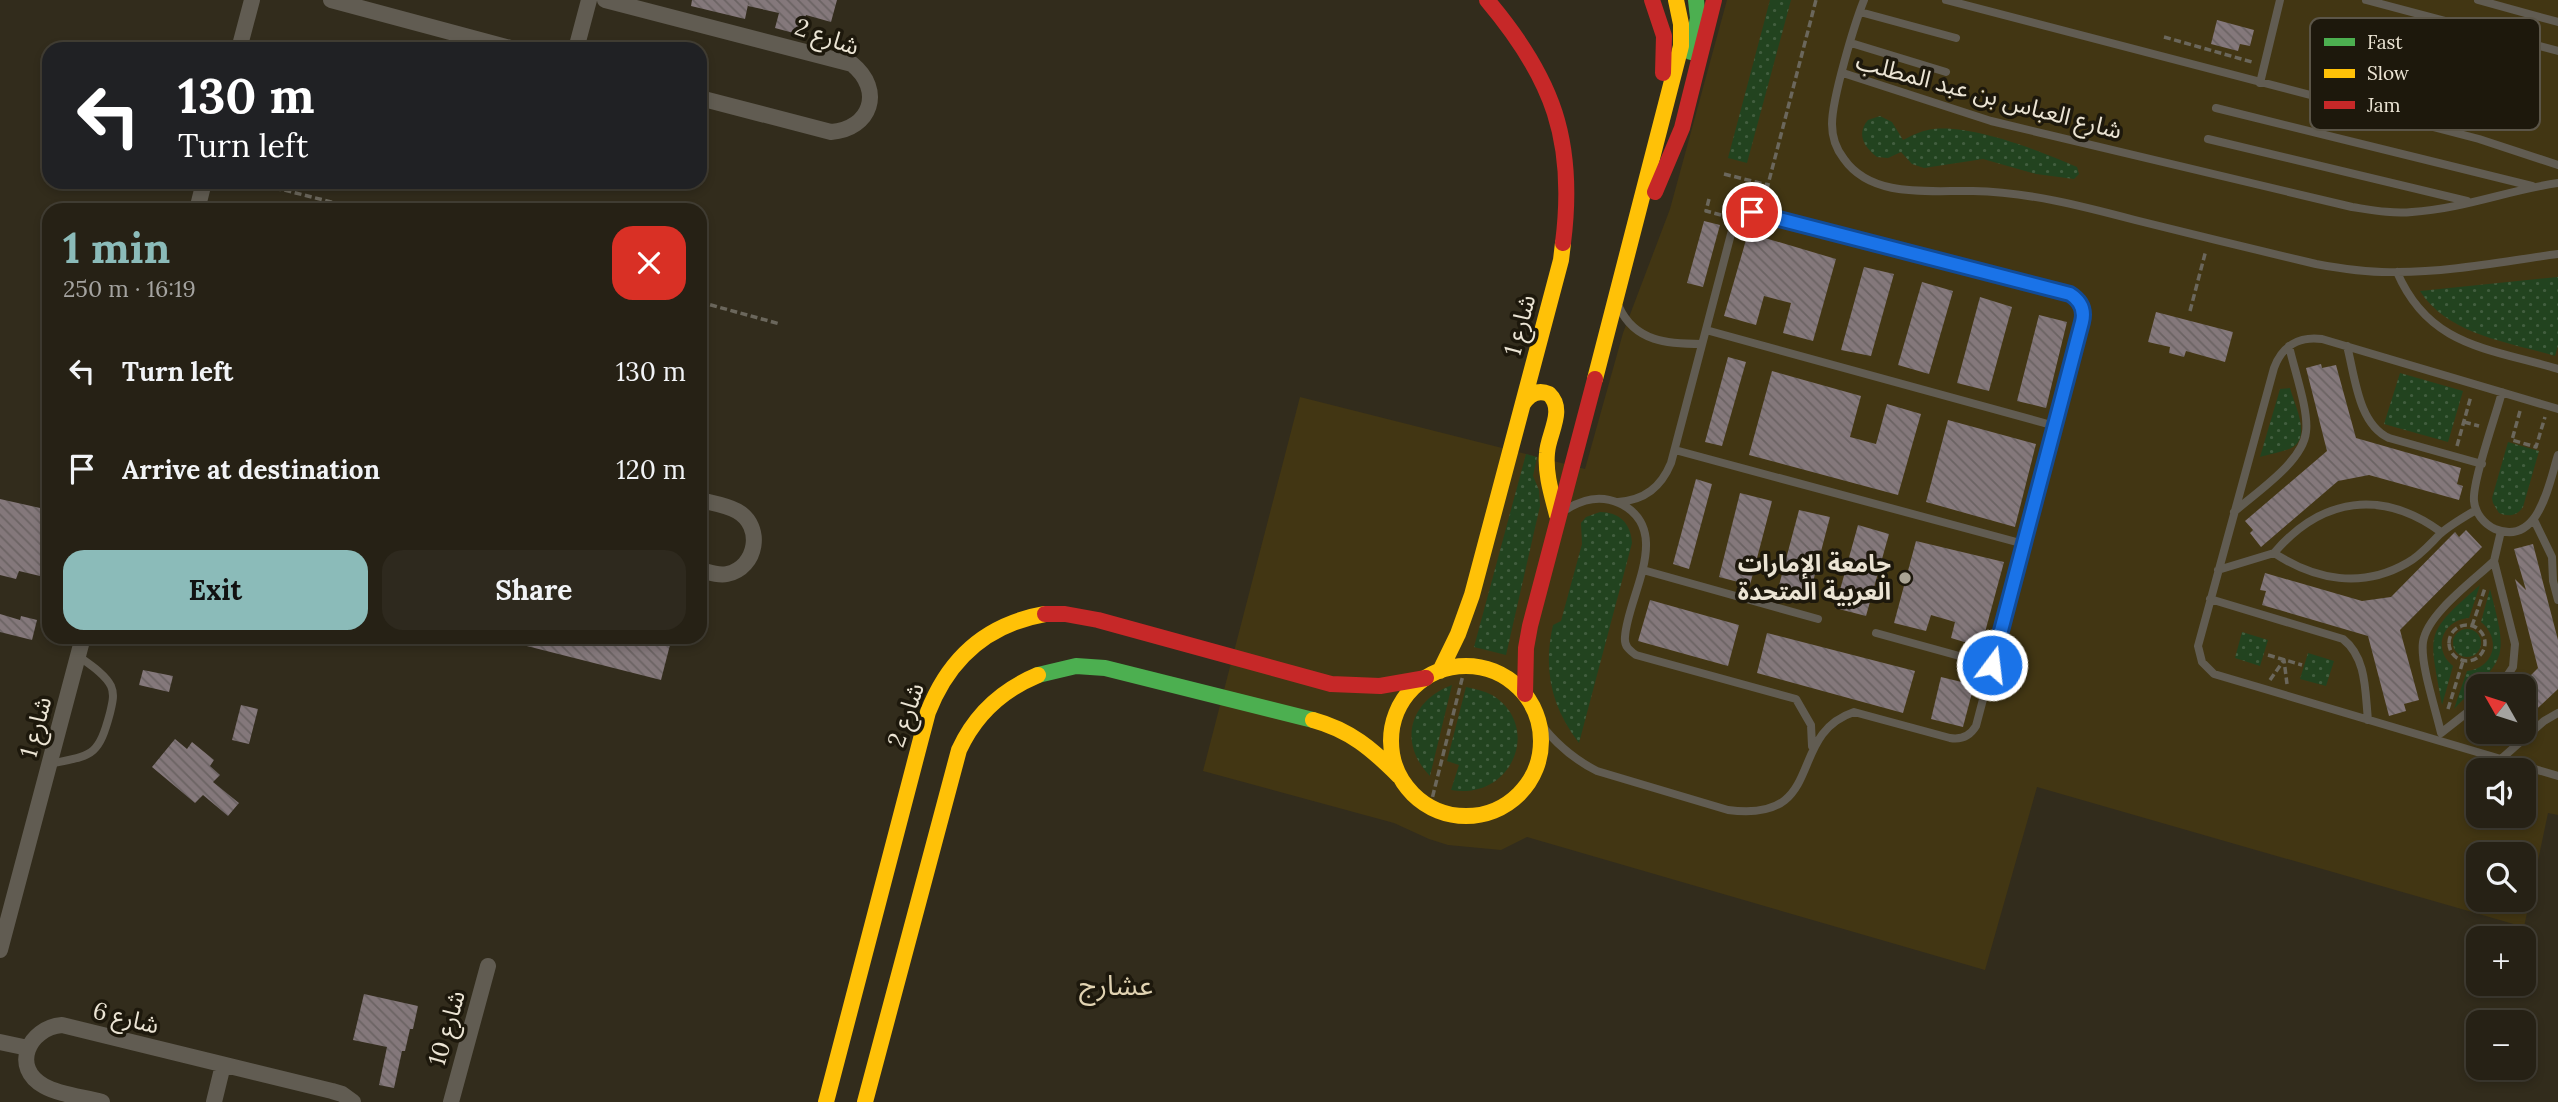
<!DOCTYPE html>
<meta charset="utf-8">
<style>
:root{--surface:#262115;--page:#2e291e;--text:#f1f3f6;--muted:#a4a3a0;--line:#423e34;--accent:#8bbbb9}
body{margin:0;font-family:Lora,"Noto Sans Arabic",serif;background:var(--page);color:var(--text);height:100vh;display:flex;flex-direction:column;font-size:26px;white-space:nowrap}
*{box-sizing:border-box;margin:0}
p{font-size:23px;color:var(--muted)}
.icon{flex:none;width:38px;height:38px;fill:none;stroke:currentColor;stroke-width:2;stroke-linecap:round;stroke-linejoin:round}
.map{position:relative;flex:1;overflow:hidden}
.drawer{position:absolute;left:42px;top:203px;width:665px;height:441px;display:flex;flex-direction:column;background:var(--surface);border-radius:21px;box-shadow:0 4px 10px #0003,0 0 0 2px var(--line)}
.drawer>*{flex:none}
.banner{position:absolute;left:42px;top:42px;width:665px;height:147px;border-radius:21px;box-shadow:0 4px 10px #0003,0 0 0 2px var(--line);background:#202124;color:#fff;overflow:hidden}
.needle{width:46px;rotate:309deg}
.fabs{position:absolute;left:2466px;top:674px;display:grid;gap:14px}
.fabs a{display:grid;place-items:center;width:70px;height:70px;border-radius:14px;background:var(--surface);box-shadow:0 4px 10px #0003,0 0 0 2px var(--line);font-size:35px}
.pin{position:absolute;display:grid;place-items:center;width:60px;height:60px;color:#fff;margin:-30px;border:4px solid #fff;border-radius:50%;box-shadow:0 2px 7px #0007}
.me{position:absolute;width:77px;margin:-38px;rotate:15deg;stroke-linejoin:round;filter:drop-shadow(0 0 5px #0008)}
.turn{display:flex;align-items:center;gap:24px;height:147px;padding:0 21px;font-size:32px}
.turn .icon{width:91px;height:91px;stroke-width:2.5}
.turn b{display:block;font-size:49px;line-height:60px}
.round{display:grid;place-items:center;flex:none;width:74px;height:74px;border-radius:21px;background:var(--page)}
.head{display:flex;align-items:center;justify-content:space-between;height:119px;padding:0 21px}
h1{font-size:42px;font-weight:700;line-height:52px;color:var(--accent)}
.action{display:flex;gap:14px;margin-top:auto;padding:14px 21px}
.action a{flex:1;height:80px;border-radius:21px;background:var(--accent);color:#111;font-size:28px;font-weight:700;line-height:80px;text-align:center}
.action a+a{background:var(--page);color:var(--text)}
ul{padding:0;list-style:none}
li{display:flex;align-items:center;gap:21px;height:98px;padding:0 21px}
li div{flex:1}
li b{display:block;font-size:26px}
li em{font-style:normal}
.map>svg:first-child{display:block}
</style>
<div class="map">
<svg width="2558" height="1102" viewBox="0 0 2558 1102">
<defs>
<pattern id="grass-dots" width="8" height="8" patternUnits="userSpaceOnUse" patternTransform="scale(1.75)"><rect width="8" height="8" fill="#22431f"/><path d="M2 2h.1M6 6h.1" fill="none" stroke="#425e3f" stroke-width="1.8" stroke-linecap="round"/></pattern>
<pattern id="building-back-hatch" width="6" height="6" patternUnits="userSpaceOnUse" patternTransform="scale(1.75)"><rect width="6" height="6" fill="#84787b"/><path d="M-1 5l2 2M0 0l6 6M5-1l2 2" fill="none" stroke="#6b6363"/></pattern>
</defs>
<rect width="100%" height="100%" fill="#322c1c"/>
<path fill="#423613" fill-rule="evenodd" d="M1727 0H2558V815L2548 813 2524 927 2037 787 1985 970 1527 837 1501 850 1448 845 1429 839 1394 823 1203 771 1300 397 1585 469 1623 333 1670 209ZM2478 686H2524V732H2478ZM2478 770H2524V816H2478ZM2478 854H2524V900H2478Z"/>
<path fill="url(#grass-dots)" d="M1770 0H1791L1747 163 1728 158Z
M1880 116 1892 122 1903 140C1913 135 1923 130 1934 129 1974 125 2040 151 2077 167L2079 174 2074 179 2036 174 1983 159 1924 168 1912 164 1901 152 1888 158 1877 157C1864 147 1856 134 1868 120Z
M2558 277V346L2555 356C2509 342 2448 335 2420 291Z
M2400 373 2463 391 2448 442 2384 424Z
M2290 388C2294 404 2311 435 2293 447 2284 452 2270 454 2260 457L2280 389Z
M2508 442 2539 451 2523 507C2517 516 2509 517 2499 513L2493 503 2492 498Z
M1526 454 1537 457 1533 476 1539 490 1540 506 1506 655 1474 647Z
M1600 512C1619 512 1631 523 1632 543L1579 743C1551 707 1543 669 1553 625L1561 621 1582 544 1581 523 1586 517Z
M2480 585 2469 618C2442 620 2432 649 2453 666L2442 705C2429 632 2423 635 2480 585Z
M2490 589C2509 662 2506 656 2454 709L2467 671C2494 668 2502 639 2481 622Z
M2453 643a14 14 0 1 1 28 0a14 14 0 1 1-28 0Z
M2242 632 2268 640 2260 666 2235 658Z
M2308 653 2334 661 2326 686 2300 679Z
M1452 685 1430 776C1398 743 1409 701 1452 685Z
M1466 687C1475 689 1484 691 1492 695 1543 726 1512 801 1451 790L1459 765 1447 761Z"/>
<path fill="url(#building-back-hatch)" d="M692 0H749L745 19 691 6Z
M749 0H837L831 22 806 15 801 35 775 28 779 13 748 6Z
M2217 20 2254 30 2250 46 2240 44 2238 51 2211 44Z
M1704 221 1720 225 1703 287 1687 283Z
M1748 233 1836 259 1813 341 1783 333 1791 303 1764 296 1756 325 1724 316Z
M1864 267 1894 274 1871 356 1841 350Z
M1922 282 1953 291 1929 374 1898 365Z
M1980 297 2012 307 1989 391 1957 383Z
M2156 312 2233 332 2225 362 2186 351 2184 357 2169 353 2170 347 2148 342Z
M2039 315 2067 322 2046 408 2017 401Z
M1728 357 1746 362 1722 446 1705 442Z
M2321 364 2322 368 2336 365 2356 438 2461 468 2457 484 2463 486 2459 500 2369 475 2338 481 2261 547 2250 533 2253 530 2245 521 2327 451 2306 368Z
M1772 371 1861 396 1850 437 1876 444 1887 404 1921 414 1898 495 1749 455Z
M1948 420 2036 444 2015 527 1926 502Z
M1696 479 1712 484 1689 569 1673 564Z
M1740 493 1772 501 1750 585 1719 577Z
M0 499 49 510V543L40 576 19 571 16 579 0 575Z
M1799 510 1830 517 1808 601 1777 593Z
M1858 525 1889 534 1866 616 1835 608Z
M2466 530 2482 547 2400 630 2419 700 2404 704 2406 711 2389 716 2368 636 2262 605 2266 591 2260 590 2265 573 2362 601 2391 597 2455 532 2459 537Z
M1916 541 2004 562 1981 647 1951 638 1955 622 1931 615 1926 631 1894 623Z
M2533 544 2558 640V689L2524 721V682L2538 668 2515 579 2526 590 2514 549Z
M1650 600 1739 625 1728 666 1638 641Z
M0 614 20 620 21 616 37 620 32 640 0 632Z
M1767 633 1915 671 1903 713 1757 673Z
M516 637H672L661 680 515 643Z
M143 670 173 676 169 692 139 685Z
M1941 677 1974 685 1963 727 1931 719Z
M241 705 258 709 249 744 232 740Z
M175 739 187 749 192 742 214 760 210 766 220 775 213 782 239 803 228 816 203 795 195 803 152 767Z
M364 994 418 1006 413 1029H410L405 1051H402L394 1088 379 1085 387 1047 353 1040Z"/>
<g fill="none" stroke-linecap="round" stroke-linejoin="round">
<path stroke="#6b675c" stroke-width="3.5" stroke-dasharray="7 3.5" stroke-linecap="butt" d="M2164 37 2252 62
M1724 174 1768 185
M222 182 284 190 363 210
M1709 199 1706 211 1725 216
M1764 200 1816 0
M700 302 780 324
M2190 311 2206 250
M2520 411 2512 440 2536 447 2545 417
M2464 422 2479 426
M2457 446 2471 396
M2449 643a18 18 0 1 1 36 0a18 18 0 1 1-36 0Z
M2472 626 2485 588
M2268 655 2302 665
M2270 680 2284 660 2287 684
M2448 709 2463 661
M1430 807 1463 675"/>
<path stroke="#615c52" stroke-width="8" d="M1864 0C1854 25 1832 99 1832 124 1832 136 1836 149 1844 159 1872 199 1931 190 1973 191 2028 192 2082 206 2135 220 2195 235 2256 250 2316 264 2343 269 2369 273 2397 272 2451 272 2505 261 2558 254
M1946 0 2479 139 2558 165
M2366 0 2558 51
M2478 0 2558 22
M1860 12 1956 38
M1851 43 1946 72
M1843 73 1991 121 2352 207C2372 210 2392 214 2412 212 2462 209 2509 190 2558 183
M2260 83 2280 0
M2216 108 2532 186
M2208 139 2467 201
M2397 272C2429 347 2489 348 2558 369
M1619 307C1635 342 1668 344 1702 344
M1706 330 2055 426
M2347 346C2355 376 2358 424 2389 438L2482 464
M2502 392C2496 415 2472 482 2474 501 2475 513 2484 524 2495 529 2539 547 2549 483 2558 455
M2558 409 2322 339C2299 336 2282 346 2274 368L2198 646 2202 662 2214 674 2558 776
M1675 450 2024 544
M1567 509C1583 499 1601 495 1619 503 1675 529 1627 597 1625 637 1624 646 1629 650 1636 655L1796 699 1811 725 1812 746
M2234 512C2255 493 2303 462 2306 432 2309 411 2294 369 2289 346
M2534 520 2552 557 2553 581 2558 600
M2441 532C2382 489 2322 497 2274 553 2315 580 2362 589 2407 563 2420 556 2429 545 2440 534 2450 525 2464 517 2476 510
M2494 561 2501 531
M1643 570 1818 619
M2218 570 2274 553
M2210 599 2343 639C2367 658 2365 692 2368 720
M1876 633 1992 665
M2478 704 2441 733C2436 710 2420 664 2423 642 2427 614 2473 581 2494 561L2515 644 2513 667 2500 686
M1539 722C1555 743 1573 759 1597 771L1728 810C1828 823 1785 735 1854 712L1950 738C1962 740 1970 736 1976 726L2082 322C2085 310 2081 301 2070 294L1761 213C1744 212 1735 219 1731 234L1671 463C1661 487 1645 500 1618 502
M2501 759 2544 721 2558 713
M49 764C92 755 98 758 110 713 112 704 115 695 111 686 105 674 89 664 78 656"/>
<path stroke="#615c52" stroke-width="16" d="M331 0 514 49
M605 0 852 64C884 90 871 129 831 132L700 98
M239 49 252 0
M576 49 589 0
M197 210 204 182
M700 500C712 503 726 505 737 511 764 526 757 568 727 574 717 576 709 572 700 570
M0 950 83 637
M0 1042 28 1048
M102 1102C84 1097 60 1095 44 1086 11 1068 28 1028 62 1025L332 1091 342 1094 353 1102
M214 1102 223 1065
M451 1102 488 966"/>
<path stroke="#4caf50" stroke-width="16" d="M1691 52 1698 18 1696 0
M1038 675 1076 666 1105 668 1313 720"/>
<path stroke="#ffc107" stroke-width="16" d="M1595 379 1681 46V24L1676 0
M1523 404C1529 394 1538 389 1549 394 1566 410 1548 434 1547 453 1545 474 1552 495 1557 515
M1391 741a75 75 0 1 1 150 0a75 75 0 1 1-150 0Z
M1440 671 1458 634 1472 595 1561 260 1563 243
M1313 720C1350 730 1372 749 1399 776
M826 1102 928 712C949 658 987 624 1045 614
M865 1102 959 750C975 715 1002 690 1038 675"/>
<path stroke="#c62828" stroke-width="16" d="M1487 0C1553 78 1576 141 1563 243
M1652 0 1664 36 1663 73
M1655 192 1682 128 1714 0
M1045 614H1065L1098 620 1331 684 1380 686 1426 678
M1525 694 1526 648 1530 626 1595 379"/>
</g>
<g fill="none" stroke-linecap="round" stroke-linejoin="round">
<g stroke="#114b97" stroke-width="18">
<path id="route" d="M1752 212 2070 294C2081 301 2085 310 2082 322L1992 665"/>
</g>
<use href="#route" stroke="#1a73e8" stroke-width="12"/>
</g>
<circle fill="#aaa494" stroke="#1d180c" stroke-width="2.5" cx="1905" cy="578" r="7"/>
<g text-anchor="middle" stroke-width="7" stroke-linejoin="round" paint-order="stroke">
<g font-size="24" fill="#ebe4d4" stroke="#1d180c">
<text transform="translate(827 37) rotate(19)" y="8">شارع 2</text>
<text transform="translate(1989 96) rotate(15)" y="8">شارع العباس بن عبد المطلب</text>
<text transform="translate(1520 325) rotate(-75)" y="8">شارع 1</text>
<text transform="translate(906 715) rotate(-71)" y="8">شارع 2</text>
<text transform="translate(36 727) rotate(-75)" y="8">شارع 1</text>
<text transform="translate(126 1018) rotate(14)" y="8">شارع 6</text>
<text transform="translate(447 1028) rotate(-74)" y="8">شارع 10</text>
</g>
<g font-size="24" font-weight="bold" fill="#ebe4d4" stroke="#1d180c" text-anchor="end">
<text x="1891" y="572">جامعة الإمارات<tspan x="1891" dy="28">العربية المتحدة</tspan></text>
</g>
<g font-size="28" fill="#e1d3b2" stroke="#1d180c">
<text x="1116" y="995">عشارج</text>
</g>
</g>
<rect x="2310" y="18" width="230" height="112" rx="10" fill="#1d180c" stroke="#5b5548" stroke-width="2"/>
<rect x="2324" y="38" width="31" height="8" fill="#4caf50"/>
<rect x="2324" y="69" width="31" height="9" fill="#ffc107"/>
<rect x="2324" y="101" width="31" height="8" fill="#c62828"/>
<g font-size="19" fill="#ebe4d4">
<text x="2367" y="49">Fast</text>
<text x="2367" y="80">Slow</text>
<text x="2367" y="112">Jam</text>
</g>
</svg>
<div class="fabs">
<a><svg class="needle" viewBox="-14 -14 28 28"><path d="M0-13l5 13h-10z" fill="#e53935"/><path d="M0 13l5-13h-10z" fill="#a4a3a0"/></svg></a>
<a><svg class="icon" aria-label="sound" viewBox="0 0 24 24"><path d="M4 9h4l5-4v14l-5-4H4zM17 9q2 3 0 6"/></svg></a>
<a><svg class="icon" aria-label="search" viewBox="0 0 24 24"><circle cx="10" cy="10" r="6"/><path d="M15 15l6 6"/></svg></a>
<a>+</a>
<a>−</a>
</div>
<div class="pin" style="left:1752px;top:212px;background:#d93025"><svg class="icon" aria-label="arrive" viewBox="0 0 24 24"><path d="M6 21V4h12l-3 4 3 4H6"/></svg></div>
<svg class="me" style="left:1992px;top:665px" viewBox="-20 -20 40 40"><circle r="17" fill="#1a73e8" stroke="#fff" stroke-width="3"/><path d="M0-11L8 9 0 5-8 9z" fill="#fff"/></svg>
<div class="banner">
<div class="turn"><svg class="icon" aria-label="left" viewBox="0 0 24 24"><path d="M17 20v-9H6M10 6l-5 5 5 5"/></svg><div><b>130 m</b>Turn left</div></div>
</div>
<section class="drawer">
<div class="head"><div><h1>1 min</h1><p>250 m · 16:19</p></div><a class="round" style="background:#d93025;color:#fff"><svg class="icon" aria-label="close" viewBox="0 0 24 24"><path d="M6 6l12 12M18 6L6 18"/></svg></a></div>
<ul>
<li><svg class="icon" aria-label="left" viewBox="0 0 24 24"><path d="M17 20v-9H6M10 6l-5 5 5 5"/></svg><div><b>Turn left</b></div><em>130 m</em></li>
<li><svg class="icon" aria-label="arrive" viewBox="0 0 24 24"><path d="M6 21V4h12l-3 4 3 4H6"/></svg><div><b>Arrive at destination</b></div><em>120 m</em></li>
</ul>
<div class="action"><a>Exit</a><a>Share</a></div>
</section>
</div>
